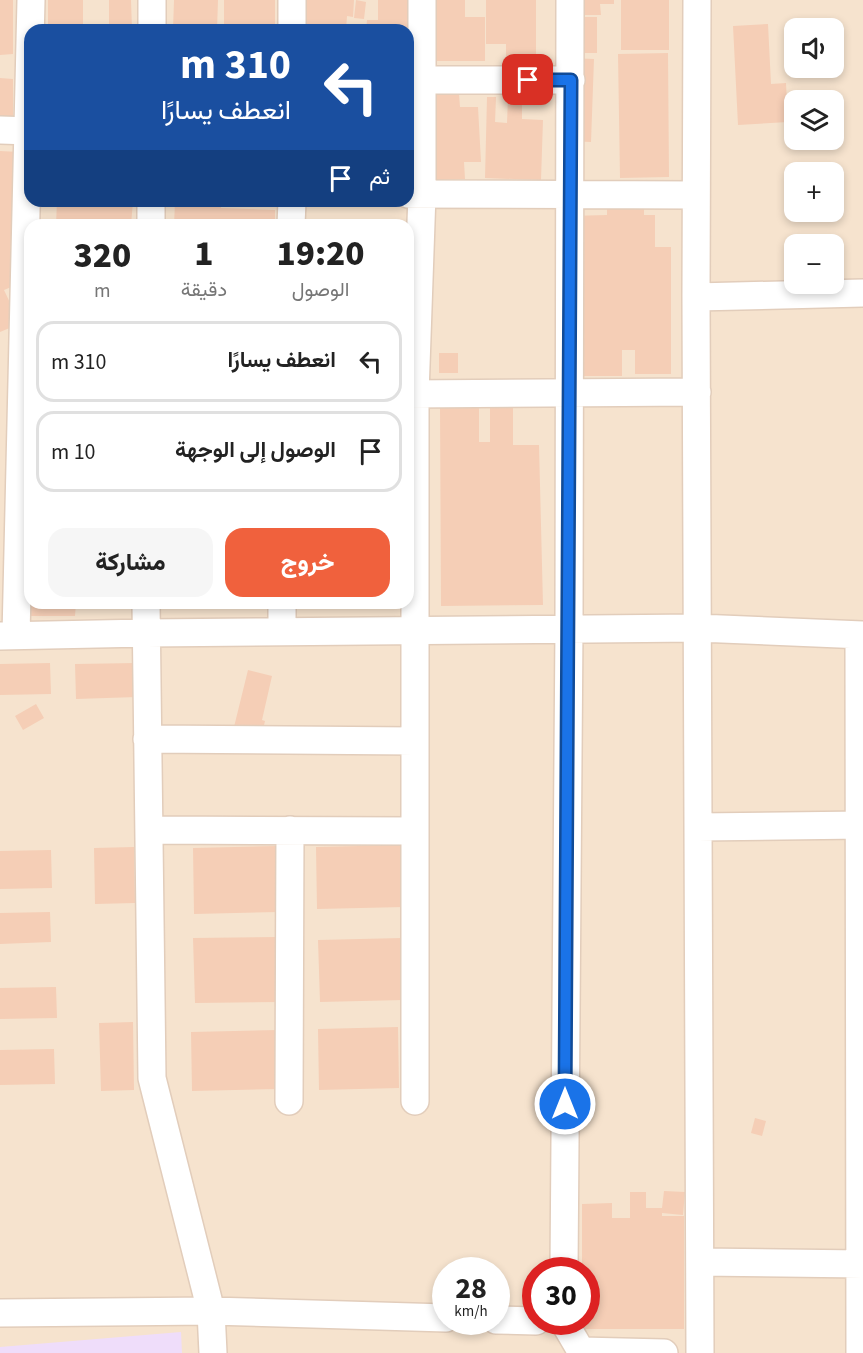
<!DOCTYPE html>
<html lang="ar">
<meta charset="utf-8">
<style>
:root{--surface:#fff;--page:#f6f6f6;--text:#222;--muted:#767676;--line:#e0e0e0;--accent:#f0613d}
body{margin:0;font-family:"Source Sans 3",Vazirmatn,sans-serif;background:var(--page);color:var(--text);direction:rtl;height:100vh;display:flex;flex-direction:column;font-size:22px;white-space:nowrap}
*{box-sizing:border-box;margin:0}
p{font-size:20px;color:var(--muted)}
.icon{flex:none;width:33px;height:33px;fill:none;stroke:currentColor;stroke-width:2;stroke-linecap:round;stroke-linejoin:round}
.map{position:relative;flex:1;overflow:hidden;direction:ltr}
.side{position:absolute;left:24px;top:219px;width:390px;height:390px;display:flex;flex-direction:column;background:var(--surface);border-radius:18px;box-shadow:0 3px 9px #0003;direction:rtl}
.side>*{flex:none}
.guide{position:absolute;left:24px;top:24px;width:390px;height:183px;border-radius:18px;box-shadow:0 3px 9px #0003;direction:rtl;background:#1a4fa0;color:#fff;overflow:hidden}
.controls{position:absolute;left:784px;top:18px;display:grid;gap:12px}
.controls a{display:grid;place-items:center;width:60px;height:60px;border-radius:12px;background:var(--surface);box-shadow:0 3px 9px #0003;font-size:30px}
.speed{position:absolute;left:432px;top:1257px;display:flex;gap:12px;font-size:30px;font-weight:700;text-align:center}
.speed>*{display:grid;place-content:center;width:78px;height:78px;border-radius:50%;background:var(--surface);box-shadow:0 3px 9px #0003;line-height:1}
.speed small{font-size:15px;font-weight:400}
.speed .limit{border:9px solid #d22;background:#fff;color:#111}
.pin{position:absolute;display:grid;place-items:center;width:51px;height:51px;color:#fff;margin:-26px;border-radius:12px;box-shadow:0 3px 9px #0006}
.me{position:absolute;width:66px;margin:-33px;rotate:0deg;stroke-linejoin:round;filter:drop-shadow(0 0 4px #0008)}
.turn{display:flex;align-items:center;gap:21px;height:126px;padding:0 24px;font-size:27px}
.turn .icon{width:78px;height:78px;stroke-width:2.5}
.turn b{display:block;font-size:42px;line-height:51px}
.then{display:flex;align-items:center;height:57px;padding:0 24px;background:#0003;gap:12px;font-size:22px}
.eta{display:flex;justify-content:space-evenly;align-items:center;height:102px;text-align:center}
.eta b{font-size:36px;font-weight:800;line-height:42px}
.primary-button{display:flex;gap:12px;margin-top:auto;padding:12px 24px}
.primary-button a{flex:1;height:69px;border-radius:18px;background:var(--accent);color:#fff;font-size:24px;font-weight:800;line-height:69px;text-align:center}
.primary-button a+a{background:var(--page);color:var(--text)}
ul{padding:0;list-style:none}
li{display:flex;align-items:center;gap:18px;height:81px;margin:0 12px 9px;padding:0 12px;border:3px solid var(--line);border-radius:18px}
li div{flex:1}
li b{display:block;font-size:22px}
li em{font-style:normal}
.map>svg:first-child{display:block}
</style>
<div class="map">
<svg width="863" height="1353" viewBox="0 0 863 1353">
<rect width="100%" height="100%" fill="#fef1e0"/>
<path fill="#f6e3ce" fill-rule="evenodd" d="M0 0H863V1353H0ZM795 28H834V68H795ZM30 30H408V201H30ZM795 100H834V140H795ZM795 172H834V212H795ZM30 225H408V603H30ZM795 244H834V284H795ZM446 1270H496V1322H446ZM536 1270H586V1322H536Z"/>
<path fill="#efddfa" d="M181 1332 182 1353H0V1347Z"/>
<path fill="#f5ceb6" d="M0 0H13V54L0 55Z
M48 0H83V30H48Z
M109 0H131L132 30H95V25H109Z
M174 0H218L217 30H173Z
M224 0H275V30H224Z
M305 0H354L353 17 347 16 346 30H304Z
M356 0 366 2 364 19 354 18Z
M378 0H407V30H366L367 20H378Z
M436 0H465V17H485V61H436Z
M486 0H536V60L506 61V44H486Z
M565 0H614V4H600L601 15H565Z
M621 0H669V50H621Z
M564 17H597V53H564Z
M768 24 771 84 786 83 788 122 738 125 733 26Z
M668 53 669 177 620 178 618 54Z
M570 58 594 59 591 142 567 141Z
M0 78 13 79V121H0Z
M459 94 460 107H478L481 162H464L465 179 436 180 432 95Z
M487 97H496L495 122 507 123 508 98 522 99V119L543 120 541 180 485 178Z
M0 151 19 152 16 285 4 290 12 307V327L0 332Z
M57 201H91L99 205 101 201H133L131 225H56Z
M175 202 221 204V208L275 210V225H174Z
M607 204H644V215H655V247H671V374H635V350H622V376H569L570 216 607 215Z
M439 353H458V373H439Z
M490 397H513V445H539L543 605 441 606 440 405H479V442H490Z
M28 603H76L75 616H28Z
M199 603H280V606L199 605Z
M304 603H408V607H304Z
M50 663 51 694 0 695V664Z
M136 663 137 697 76 699 75 664Z
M248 670 272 676 262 720 265 721 261 738 233 731Z
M36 704 44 718 23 730 15 716Z
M403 845 404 907 317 909 316 847Z
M278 846 279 912 194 914 193 848Z
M134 847 135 903 95 904 94 848Z
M51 850 52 888 0 889V851Z
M50 912 51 942 0 944V913Z
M278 937 279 1002 195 1003 193 938Z
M402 938 403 1000 320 1002 318 940Z
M56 987 57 1018 0 1019V988Z
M133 1022 134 1090 101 1091 99 1023Z
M398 1027 399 1088 319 1090 318 1029Z
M278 1030V1089L192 1091 191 1032Z
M54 1049 55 1084 0 1085V1050Z
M755 1118 766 1121 762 1136 751 1133Z
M664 1191 685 1192 683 1215 662 1213V1216H684V1329H582V1322H586V1270H582V1204L612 1203V1218H630V1192H646V1208H662Z"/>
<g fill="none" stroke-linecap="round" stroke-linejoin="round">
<g stroke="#e2cdbb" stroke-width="30">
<path id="minor" d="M292 0V30
M697 0 696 297 700 1353
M152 30V0
M408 80H571
M0 130 30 131
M408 194 696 195
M151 225V201
M291 225 292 201
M696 297 863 293
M408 394 697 392
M146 603 152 1078 211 1311 213 1353
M282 603V631
M16 635 31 0
M859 635 860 1353
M0 636 146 633 698 628 863 635
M147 739 415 741
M698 827 863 825
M149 830 415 831
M289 1101 290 830
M415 1101V394L422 194V0
M700 1262 863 1264
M564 1270 569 628 570 0
M0 1313 211 1311 446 1318
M496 1320 536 1321
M564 1322 581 1351 664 1353"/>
</g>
<use href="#minor" stroke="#fff" stroke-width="27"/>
</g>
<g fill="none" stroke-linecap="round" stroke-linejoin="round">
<g stroke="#114b97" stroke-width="15">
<path id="route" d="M528 80H571L565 1104"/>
</g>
<use href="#route" stroke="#1a73e8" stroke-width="10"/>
</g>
</svg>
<div class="controls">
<a><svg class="icon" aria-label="sound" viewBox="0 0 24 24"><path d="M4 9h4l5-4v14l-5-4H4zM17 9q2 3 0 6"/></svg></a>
<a><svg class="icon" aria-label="layers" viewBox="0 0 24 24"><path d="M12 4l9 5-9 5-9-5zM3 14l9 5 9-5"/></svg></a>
<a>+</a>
<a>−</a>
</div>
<div class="speed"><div>28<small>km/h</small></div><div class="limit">30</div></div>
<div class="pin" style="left:528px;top:80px;background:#d93025"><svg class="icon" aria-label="arrive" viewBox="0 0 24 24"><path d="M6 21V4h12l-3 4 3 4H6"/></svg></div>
<svg class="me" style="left:565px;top:1104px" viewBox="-20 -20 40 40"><circle r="17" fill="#1a73e8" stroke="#fff" stroke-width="3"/><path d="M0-11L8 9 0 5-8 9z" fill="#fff"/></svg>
<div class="guide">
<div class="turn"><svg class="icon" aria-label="left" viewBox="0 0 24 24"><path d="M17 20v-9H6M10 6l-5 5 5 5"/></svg><div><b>310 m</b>انعطف يسارًا</div></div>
<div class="then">ثم<svg class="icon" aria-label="arrive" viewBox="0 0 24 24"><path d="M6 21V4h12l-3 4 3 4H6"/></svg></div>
</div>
<section class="side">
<div class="eta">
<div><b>19:20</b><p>الوصول</p></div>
<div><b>1</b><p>دقيقة</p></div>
<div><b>320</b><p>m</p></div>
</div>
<ul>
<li><svg class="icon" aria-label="left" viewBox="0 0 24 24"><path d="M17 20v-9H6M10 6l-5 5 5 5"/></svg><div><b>انعطف يسارًا</b></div><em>310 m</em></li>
<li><svg class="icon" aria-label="arrive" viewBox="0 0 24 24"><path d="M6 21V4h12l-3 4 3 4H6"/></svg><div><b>الوصول إلى الوجهة</b></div><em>10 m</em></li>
</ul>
<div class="primary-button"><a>خروج</a><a>مشاركة</a></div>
</section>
</div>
